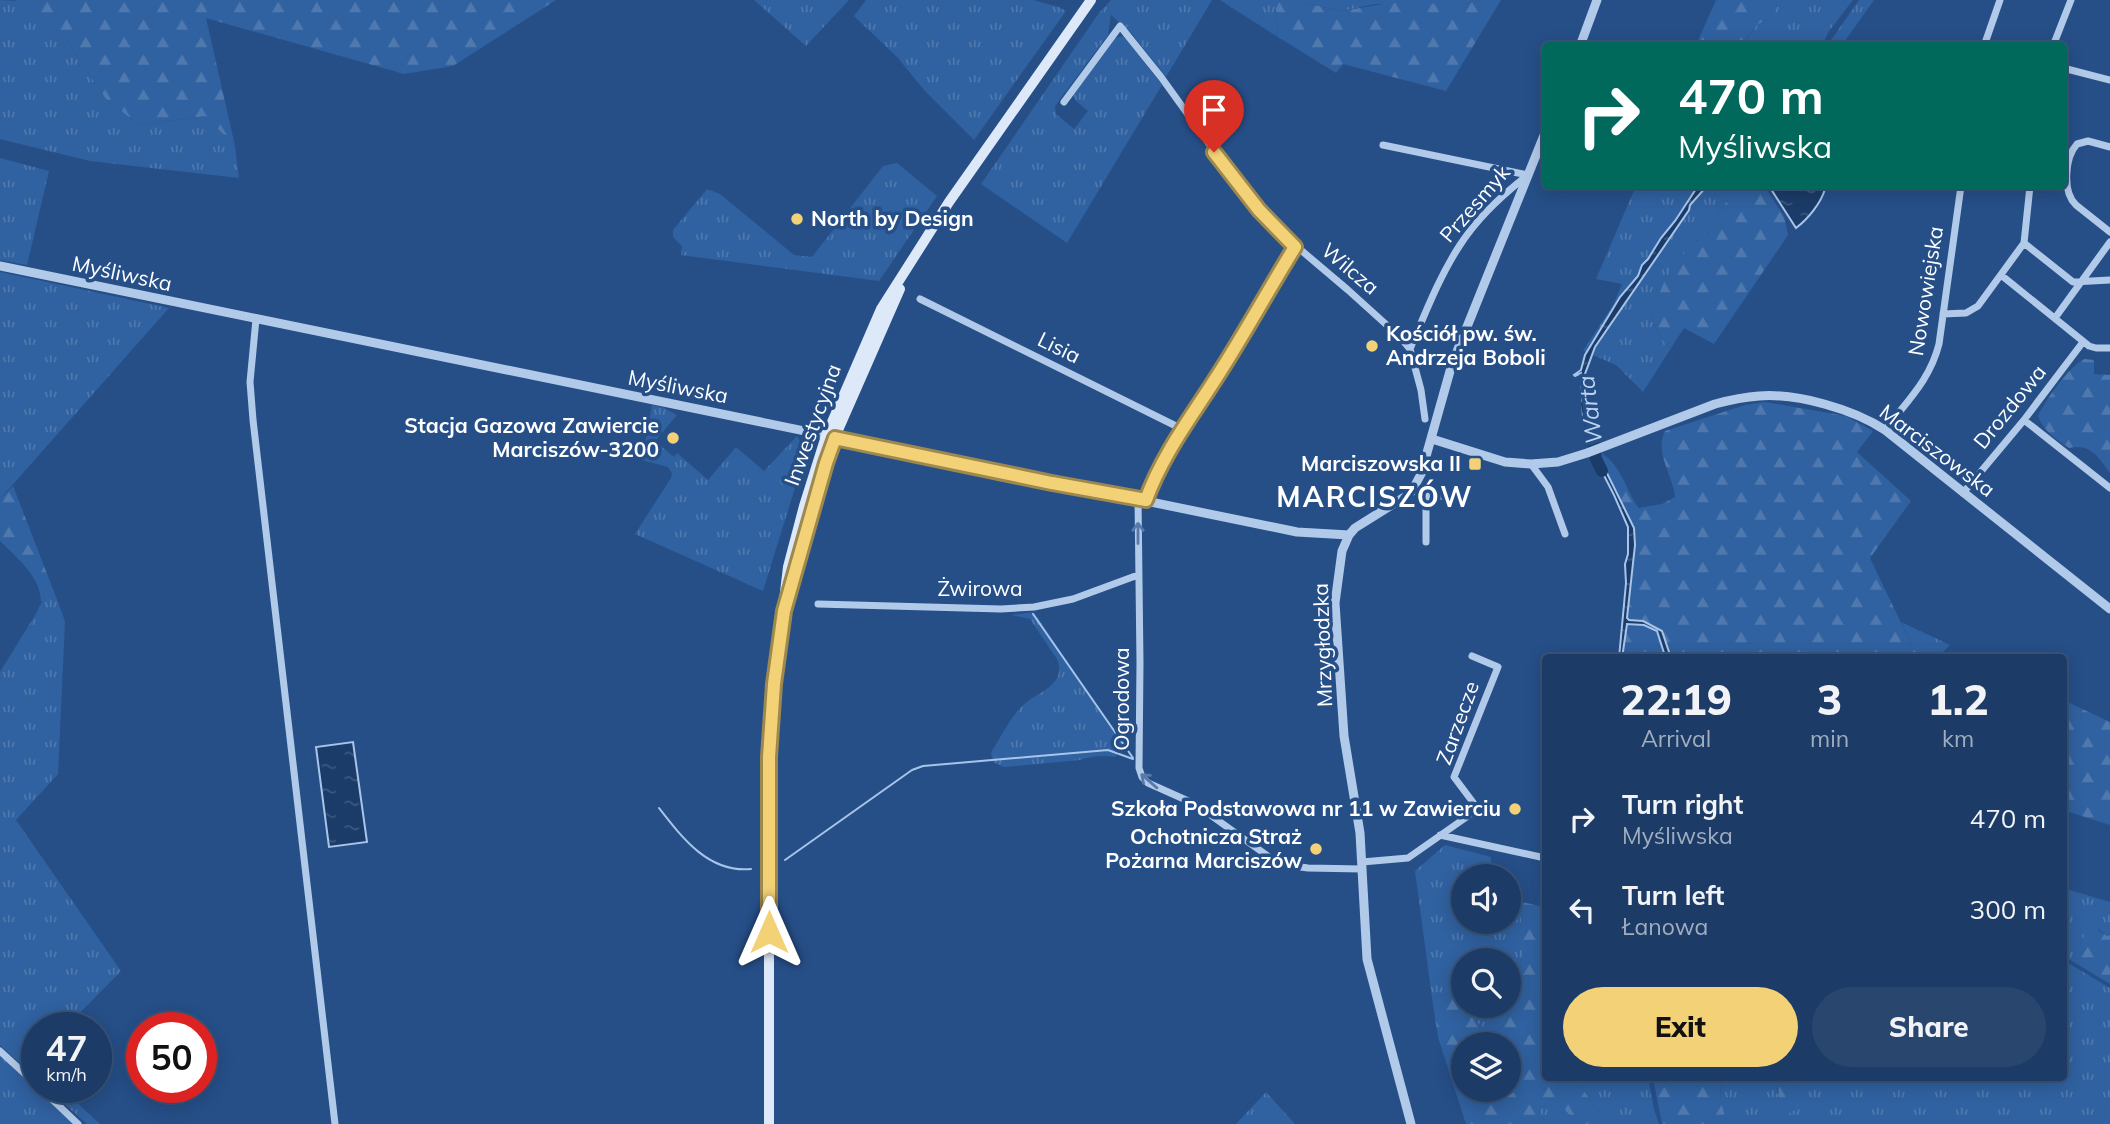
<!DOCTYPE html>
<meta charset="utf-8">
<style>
:root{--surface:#1c3b66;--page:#29466f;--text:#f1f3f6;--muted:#a0adbf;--line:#3a557a;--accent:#f2d177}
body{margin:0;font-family:Mulish,sans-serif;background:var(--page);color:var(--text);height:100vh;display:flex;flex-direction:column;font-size:26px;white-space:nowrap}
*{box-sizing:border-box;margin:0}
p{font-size:23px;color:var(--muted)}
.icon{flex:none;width:38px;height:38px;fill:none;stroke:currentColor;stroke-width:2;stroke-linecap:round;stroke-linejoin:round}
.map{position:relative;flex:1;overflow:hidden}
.panel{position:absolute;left:1542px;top:654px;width:525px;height:427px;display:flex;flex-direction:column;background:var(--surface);border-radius:7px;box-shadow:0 4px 18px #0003,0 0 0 2px var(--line)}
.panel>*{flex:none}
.top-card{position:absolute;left:1542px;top:42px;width:525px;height:147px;border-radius:7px;box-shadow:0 4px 18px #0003,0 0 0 2px var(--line);background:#00695c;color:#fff;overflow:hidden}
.tools{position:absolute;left:1451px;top:864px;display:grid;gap:14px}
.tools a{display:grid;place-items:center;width:70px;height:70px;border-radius:50%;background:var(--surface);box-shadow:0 4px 18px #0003,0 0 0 2px var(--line);font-size:35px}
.speed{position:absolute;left:21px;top:1012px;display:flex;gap:14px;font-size:35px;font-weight:700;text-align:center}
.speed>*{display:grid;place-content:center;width:91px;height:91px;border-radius:50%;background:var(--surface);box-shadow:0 4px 18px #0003,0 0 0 2px var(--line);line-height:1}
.speed small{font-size:18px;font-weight:400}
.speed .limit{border:10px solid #d22;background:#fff;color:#111}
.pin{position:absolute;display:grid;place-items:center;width:60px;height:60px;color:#fff;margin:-72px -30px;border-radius:50% 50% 50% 0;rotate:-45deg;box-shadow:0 0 7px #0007}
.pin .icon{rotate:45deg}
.me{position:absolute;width:77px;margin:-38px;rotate:0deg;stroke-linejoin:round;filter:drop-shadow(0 0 5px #0008)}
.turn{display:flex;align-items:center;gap:24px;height:147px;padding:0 21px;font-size:32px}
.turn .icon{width:91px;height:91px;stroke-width:2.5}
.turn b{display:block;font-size:49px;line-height:60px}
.eta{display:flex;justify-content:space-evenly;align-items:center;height:119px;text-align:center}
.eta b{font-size:42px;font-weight:800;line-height:49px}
.button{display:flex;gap:14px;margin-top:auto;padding:14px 21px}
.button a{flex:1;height:80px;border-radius:42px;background:var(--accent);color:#111;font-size:28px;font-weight:800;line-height:80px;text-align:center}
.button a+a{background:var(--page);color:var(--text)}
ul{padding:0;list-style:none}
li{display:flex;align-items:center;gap:21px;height:91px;padding:0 21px}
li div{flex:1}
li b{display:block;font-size:26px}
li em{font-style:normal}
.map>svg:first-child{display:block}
</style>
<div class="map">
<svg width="2110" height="1124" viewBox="0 0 2110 1124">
<defs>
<pattern id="grass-tufts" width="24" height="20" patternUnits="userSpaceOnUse" patternTransform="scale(1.75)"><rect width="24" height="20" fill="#3061a0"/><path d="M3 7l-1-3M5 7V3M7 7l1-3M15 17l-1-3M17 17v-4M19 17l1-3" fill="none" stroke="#4f79ae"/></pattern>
<pattern id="forest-firs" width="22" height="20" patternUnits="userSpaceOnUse" patternTransform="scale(1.75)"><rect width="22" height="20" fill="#3061a0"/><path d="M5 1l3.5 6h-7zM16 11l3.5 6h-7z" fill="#4f79ae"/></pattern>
<pattern id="water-ripples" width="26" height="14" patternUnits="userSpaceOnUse" patternTransform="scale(1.75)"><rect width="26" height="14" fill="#1b3b68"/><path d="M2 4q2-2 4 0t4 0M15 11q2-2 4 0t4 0" fill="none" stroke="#3d587f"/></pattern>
</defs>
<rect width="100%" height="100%" fill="#264f88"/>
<path fill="url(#grass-tufts)" d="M0 0 18 1 67 41 106 99 139 125 205 116 235 146 239 178 90 161 0 139Z
M754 0H849L806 46Z
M866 0H1033L1059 7 1066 11 974 140 925 91 897 57 854 16Z
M1111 0H1212L1166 77 1132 34 1111 15 1108 35 1055 106 1056 114 1074 129 1088 111 1076 101 1073 95 1115 38 1123 36 1126 39 1162 85 1067 243 981 184 1099 13Z
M1220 0H1280L1276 8 1278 37Z
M1301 0H1482L1465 4H1375L1342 11 1309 4Z
M1775 0H1853L1829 31 1822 45 1741 46 1758 24 1767 20 1777 7Z
M1859 0H1874L1842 45 1827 46Z
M0 158 49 171 27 265 0 260Z
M897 163 937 196 879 281 681 255 682 246 673 237V230L707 189 720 194 794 255 812 257 883 166Z
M1636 186H1698L1675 221 1661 238 1648 260 1643 263 1638 276 1620 297 1587 352 1583 351 1613 305 1622 284 1596 279Z
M1707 186H1737L1719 213 1716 227 1690 246 1652 311C1651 322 1661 342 1671 348L1643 392 1616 365 1593 355 1595 347 1689 210 1690 205Z
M0 272 169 308 0 499Z
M652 405 664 408 677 415 655 441 674 457 677 453 708 480 736 447 764 471 797 436 806 452 763 591 635 534 671 478 672 473 668 467 642 460Z
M51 584 65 621 58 774 16 820 121 971 66 1027H37V1057L33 1061 37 1065V1079L0 1045V672L37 612C41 601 48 595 51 584Z
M1034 612 1124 746 1115 757C1102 755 1092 756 1080 760L1004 767 993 762 991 753 993 749C1002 735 1009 720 1021 707 1030 697 1047 692 1056 680 1060 674 1060 666 1057 659L1030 619 1011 615Z
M1901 622 1950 645 1937 658H1921L1913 648Z
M1445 845 1491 857V877H1463V922H1508L1509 898 1517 901 1522 923V958L1512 1009 1506 1022 1495 1032C1480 1029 1472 1018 1463 1006H1508V961H1463V1006L1457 997 1449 993 1432 998 1415 871Z
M2063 888 2110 902V935L2107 936 2099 929 2080 948 2077 964 2063 956Z
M2063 960 2110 988V1124H1727L1721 1101 1720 1078H1776L1778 1083 1777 1094 1799 1088 1796 1078H2063Z
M0 1055 73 1124H0Z
M1575 1078H1648L1654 1109 1659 1124H1607Z
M45 1087H60L100 1124H87Z
M1266 1092 1295 1124H1236Z
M1551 1099 1560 1103 1576 1124H1547L1539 1111Z"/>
<path fill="url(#forest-firs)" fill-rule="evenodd" d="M15 0H556L453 66 404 74 206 18 235 146 205 116 139 125 106 99 67 41Z
M1280 0H1301L1309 4 1342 11 1389 3 1465 4 1482 0H1501L1446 91 1343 64 1336 73 1278 37 1276 8Z
M1716 0H1775L1777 7 1767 20 1758 24 1741 45H1696Z
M1737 186H1764L1784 216 1788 235 1714 344 1684 328 1671 348C1661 342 1651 322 1652 311L1665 280 1674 265 1690 246 1716 227 1719 213Z
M2084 359 2094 360V374L2110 375V473C2098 456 2090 443 2069 448 2056 439 2043 431 2038 416 2047 398 2067 369 2084 359Z
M1765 402 1846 416 1873 431 1857 452 1911 501 1870 558 1913 648 1921 658H1671L1662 631 1643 621 1629 620 1627 618 1635 545 1630 519 1598 455 1600 452C1620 465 1624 483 1635 503L1639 508 1662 504 1675 497C1673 476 1654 452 1665 431L1745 405Z
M13 486 51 584 48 596 41 602C41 577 17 558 0 541V499Z
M1626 623 1644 625 1657 631 1667 658 1651 656 1649 658H1622Z
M2063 700 2110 722V825L2063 810Z
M1517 901 1545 907V1078H1575L1607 1124H1576L1560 1103 1551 1099 1539 1111 1547 1124H1466L1438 1037 1432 998 1449 993C1468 1003 1472 1028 1495 1032L1506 1022 1512 1009 1522 958V923ZM1463 1045H1508V1090H1463Z
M2093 926 2107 936 2110 935V984L2077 964C2079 950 2081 934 2093 926Z
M1653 1078H1720L1721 1101 1727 1124H1662Z
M1776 1078H1796C1801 1093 1805 1109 1786 1114L1779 1107 1778 1083Z"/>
<path fill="url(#water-ripples)" stroke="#a7c5ea" stroke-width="2" d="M1698 186H1707L1690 205 1689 210 1595 347 1585 374 1589 410 1593 417 1583 418 1581 373 1575 376 1574 375 1581 370 1585 355 1620 297 1638 276 1642 265 1648 259 1661 238 1675 221Z
M1769 186H1822L1825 189C1821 203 1808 219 1796 228Z
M1598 455 1634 528 1635 545 1627 618 1629 620 1643 621 1662 631 1671 658H1667L1665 656 1657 631 1644 625 1627 624 1622 658H1619L1626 583 1625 564 1628 554V527L1614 495 1594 456Z
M353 742 367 842 329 847 316 747Z"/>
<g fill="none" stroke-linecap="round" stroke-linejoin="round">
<path stroke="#a7c5ea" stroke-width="2" d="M1033 614 1133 758
M659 808C683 839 709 873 751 869
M785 860 912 770 923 766 1108 750 1133 759"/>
<path stroke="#1b3b68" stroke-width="12" d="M1587 404 1596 459 1602 471"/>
<path stroke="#b2cae9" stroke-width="7" d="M1984 46 2000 0
M2053 46 2071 0
M2063 68 2110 80
M1064 102 1120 26 1161 77 1238 184 1276 229 1348 290 1400 337 1410 349 1421 390 1425 419
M1383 145 1528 175C1502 195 1478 217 1460 245 1439 277 1425 314 1410 349
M2110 147 2088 141 2077 144C2065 157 2062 192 2076 205L2110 232
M2024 243 2073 282 2110 280
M2001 275 2089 346 2096 348H2110
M920 299 1182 429
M1943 314 1966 313 1978 306 2024 243 2030 186
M2055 318 2110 242
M256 319 250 382 253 420 335 1124
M2024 420 2110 488
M1885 430C1907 401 1930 380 1939 344L1961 186
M1531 464 1548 487 1565 534
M1412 491 1452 498
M1963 493 2024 420 2083 342
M1138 499 1140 662 1139 768 1142 777 1148 783 1195 804 1279 864 1308 868 1362 869
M1146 500C1162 455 1192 416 1218 375 1245 333 1269 289 1295 247
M1426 542V494
M818 604 1001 609 1034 607 1073 599 1138 575
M1440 835 1545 858
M1362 862 1408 858 1478 809 1454 777 1498 667 1472 656
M0 1051 37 1085
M39 1087 78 1124"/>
<path stroke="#b2cae9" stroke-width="9" d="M1580 46 1597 0
M0 266 1297 532 1349 535
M1432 439 1505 462 1531 464 1558 462 1587 453 1715 404C1730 400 1744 397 1759 396 1797 393 1853 409 1885 430L2110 609
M1411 1124 1367 959 1360 833 1344 736 1335 603 1342 551 1349 535 1355 528 1406 496 1412 491 1421 474 1452 364 1545 133"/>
<path stroke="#dde8f8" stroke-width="10" d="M792 585 835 437 900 289
M769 1124V757L774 684 788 567 804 506 826 436 881 309 949 202 1091 0"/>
</g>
<defs><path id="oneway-shaft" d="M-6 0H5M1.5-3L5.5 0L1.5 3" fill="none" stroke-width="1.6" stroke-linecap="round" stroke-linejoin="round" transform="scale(1.75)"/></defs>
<g stroke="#577aaa">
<use href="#oneway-shaft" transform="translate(1138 533) rotate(-90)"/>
<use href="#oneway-shaft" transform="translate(1149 781) rotate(-139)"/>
</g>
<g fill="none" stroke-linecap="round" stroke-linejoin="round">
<g stroke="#9d884d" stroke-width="18">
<path id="route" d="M769 932V757L774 684 784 611 826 463 835 438 1052 483 1146 500C1162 455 1192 416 1218 375 1245 333 1269 289 1295 247L1259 210 1214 152"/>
</g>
<use href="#route" stroke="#f2d177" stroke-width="12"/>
</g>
<g fill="#f2d177" stroke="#264f88" stroke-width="2.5">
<circle cx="797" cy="219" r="7"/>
<circle cx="1372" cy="346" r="7"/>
<circle cx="673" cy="438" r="7"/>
<rect x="1468" y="457" width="14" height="14" rx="3.5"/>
<circle cx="1515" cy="809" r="7"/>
<circle cx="1316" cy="849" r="7"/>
</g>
<g text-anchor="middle" stroke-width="7" stroke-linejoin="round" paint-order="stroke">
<g font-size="21" fill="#fff" stroke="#264f88">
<text transform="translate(1475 204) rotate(-49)" y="7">Przesmyk</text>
<text transform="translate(1350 269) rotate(40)" y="7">Wilcza</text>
<text transform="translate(122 274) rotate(12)" y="7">Myśliwska</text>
<text transform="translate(1926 291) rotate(-81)" y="7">Nowowiejska</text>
<text transform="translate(1059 348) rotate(26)" y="7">Lisia</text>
<text transform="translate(678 387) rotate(11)" y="7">Myśliwska</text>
<text transform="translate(2010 407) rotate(-51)" y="7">Drozdowa</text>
<text transform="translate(813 425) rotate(-70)" y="7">Inwestycyjna</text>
<text transform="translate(1937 451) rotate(37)" y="7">Marciszowska</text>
<text x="980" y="596">Żwirowa</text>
<text transform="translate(1323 645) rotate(-92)" y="7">Mrzygłodzka</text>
<text transform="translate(1122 699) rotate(-90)" y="7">Ogrodowa</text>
<text transform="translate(1458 723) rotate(-70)" y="7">Zarzecze</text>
</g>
<g font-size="21" font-weight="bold" fill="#fff" stroke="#264f88" text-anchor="end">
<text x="811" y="226" text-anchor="start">North by Design</text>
<text x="1386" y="341" text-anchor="start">Kościół pw. św.<tspan x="1386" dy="24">Andrzeja Boboli</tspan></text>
<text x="659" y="433">Stacja Gazowa Zawiercie<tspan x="659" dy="24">Marciszów-3200</tspan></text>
<text x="1461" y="471">Marciszowska II</text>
<text x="1501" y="816">Szkoła Podstawowa nr 11 w Zawierciu</text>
<text x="1302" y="844">Ochotnicza Straż<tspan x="1302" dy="24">Pożarna Marciszów</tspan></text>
</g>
<g font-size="23" font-style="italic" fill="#bed4f0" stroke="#264f88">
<text transform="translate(1590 410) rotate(-97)" y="8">Warta</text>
</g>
<g font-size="28" font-weight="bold" letter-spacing="2" fill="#fff" stroke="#264f88">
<text x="1375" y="507">MARCISZÓW</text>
</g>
</g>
</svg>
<div class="tools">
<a><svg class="icon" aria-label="sound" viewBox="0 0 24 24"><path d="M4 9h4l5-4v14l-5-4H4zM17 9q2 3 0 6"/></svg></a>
<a><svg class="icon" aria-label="search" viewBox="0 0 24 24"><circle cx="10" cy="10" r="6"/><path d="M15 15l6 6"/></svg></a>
<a><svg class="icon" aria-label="layers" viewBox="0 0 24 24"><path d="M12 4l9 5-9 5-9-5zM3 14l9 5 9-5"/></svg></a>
</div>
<div class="speed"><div>47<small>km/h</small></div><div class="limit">50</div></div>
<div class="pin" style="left:1214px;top:152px;background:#d93025"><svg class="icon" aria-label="arrive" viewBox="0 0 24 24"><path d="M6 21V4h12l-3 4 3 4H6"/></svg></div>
<svg class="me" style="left:769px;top:932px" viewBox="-20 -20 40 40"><path d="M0-17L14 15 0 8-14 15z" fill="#f2d177" stroke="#fff" stroke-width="4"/></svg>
<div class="top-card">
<div class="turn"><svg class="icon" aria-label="right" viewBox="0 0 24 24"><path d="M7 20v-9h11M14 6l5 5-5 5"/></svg><div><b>470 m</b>Myśliwska</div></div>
</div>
<section class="panel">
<div class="eta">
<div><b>22:19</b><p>Arrival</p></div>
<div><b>3</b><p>min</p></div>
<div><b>1.2</b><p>km</p></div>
</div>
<ul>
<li><svg class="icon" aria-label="right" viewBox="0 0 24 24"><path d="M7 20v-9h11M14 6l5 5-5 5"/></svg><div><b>Turn right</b><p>Myśliwska</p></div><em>470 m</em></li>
<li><svg class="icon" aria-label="left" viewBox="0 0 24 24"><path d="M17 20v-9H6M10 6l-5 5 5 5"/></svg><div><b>Turn left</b><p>Łanowa</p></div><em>300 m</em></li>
</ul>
<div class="button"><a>Exit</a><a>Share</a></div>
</section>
</div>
